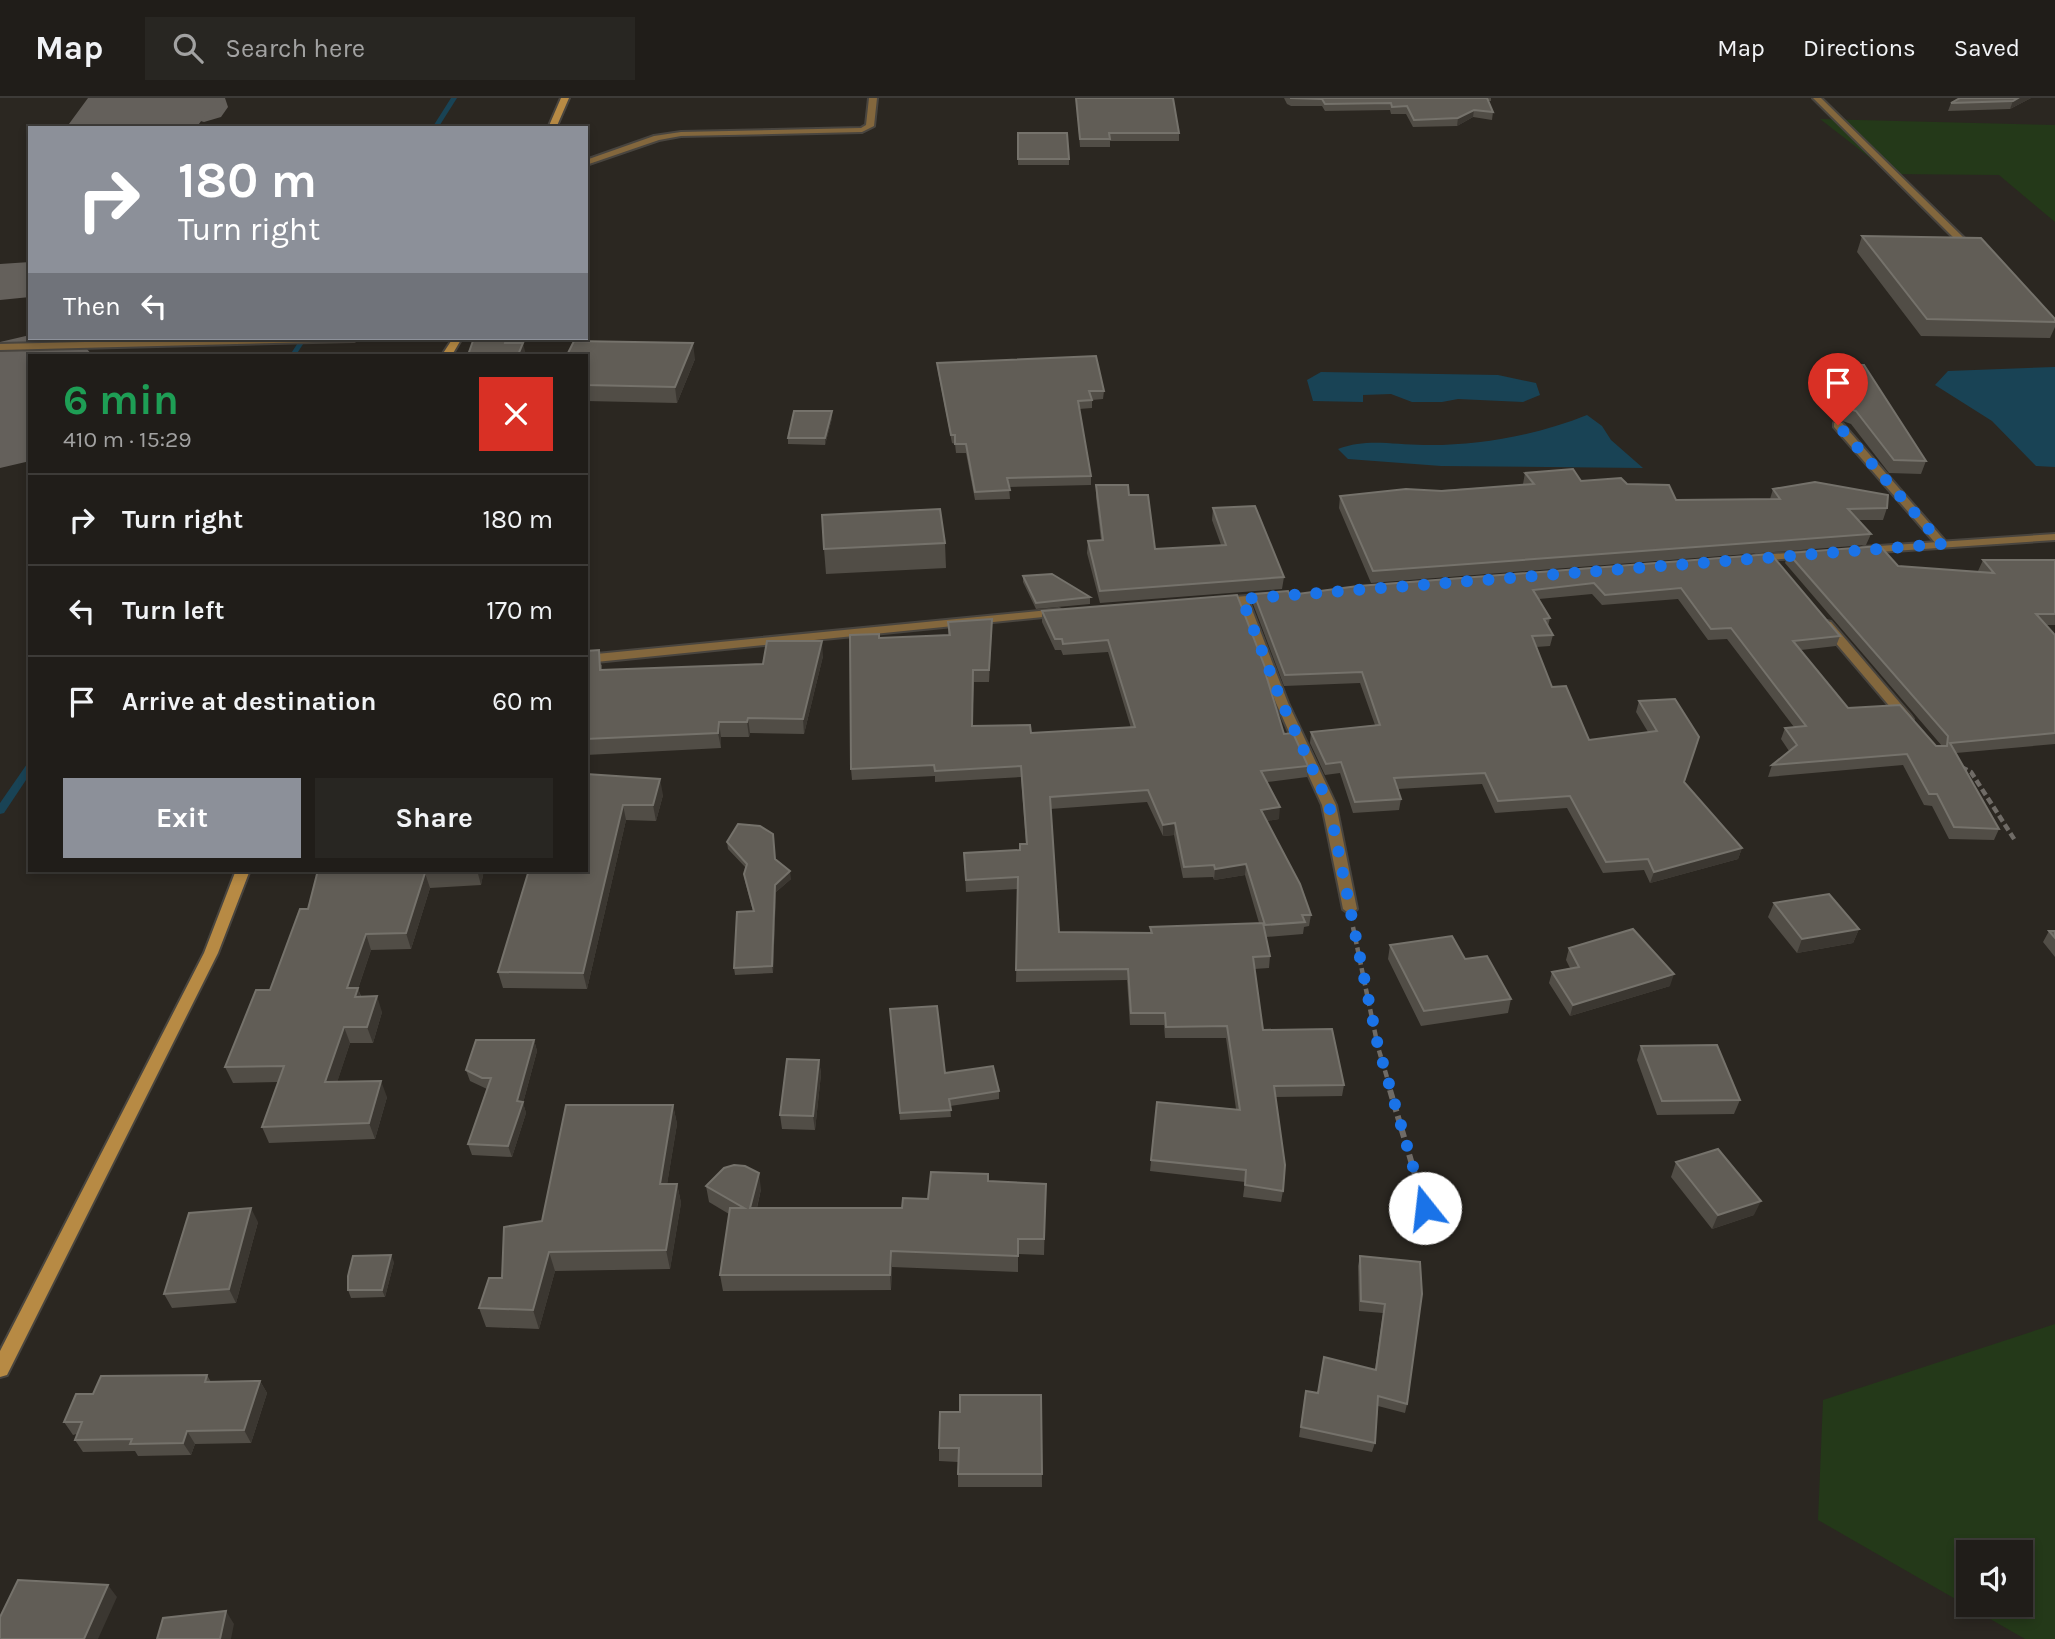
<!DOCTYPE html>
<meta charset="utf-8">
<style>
:root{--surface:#201d19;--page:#282622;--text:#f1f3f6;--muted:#a2a2a2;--line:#3d3b38;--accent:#8c9099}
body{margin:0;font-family:Karla,sans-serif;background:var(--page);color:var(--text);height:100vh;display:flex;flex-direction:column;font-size:26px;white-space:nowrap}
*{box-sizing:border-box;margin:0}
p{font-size:23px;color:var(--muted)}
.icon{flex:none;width:38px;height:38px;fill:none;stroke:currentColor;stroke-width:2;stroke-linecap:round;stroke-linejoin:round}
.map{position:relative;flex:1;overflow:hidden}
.side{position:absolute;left:28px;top:256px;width:560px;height:518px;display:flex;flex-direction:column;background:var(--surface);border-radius:0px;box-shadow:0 4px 10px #0003,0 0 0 2px var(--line)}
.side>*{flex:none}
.hud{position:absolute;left:28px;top:28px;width:560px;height:214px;border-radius:0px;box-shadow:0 4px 10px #0003,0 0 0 2px var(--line);background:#8c9099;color:#fff;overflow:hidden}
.buttons{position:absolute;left:1956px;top:1442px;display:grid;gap:14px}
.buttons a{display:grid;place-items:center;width:77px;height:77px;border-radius:0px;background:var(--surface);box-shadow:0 4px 10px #0003,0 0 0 2px var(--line);font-size:35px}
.pin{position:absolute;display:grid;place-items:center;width:60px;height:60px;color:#fff;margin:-72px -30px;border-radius:50% 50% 50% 0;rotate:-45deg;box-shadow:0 0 7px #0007}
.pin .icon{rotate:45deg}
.me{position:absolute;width:77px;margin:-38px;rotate:344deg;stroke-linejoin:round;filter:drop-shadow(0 0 5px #0008)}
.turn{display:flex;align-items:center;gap:24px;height:147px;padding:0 35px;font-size:32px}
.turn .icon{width:91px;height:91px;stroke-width:2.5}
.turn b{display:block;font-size:49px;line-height:60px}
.then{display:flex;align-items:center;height:66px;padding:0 35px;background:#0003;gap:14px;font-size:26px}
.round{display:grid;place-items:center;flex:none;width:74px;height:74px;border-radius:0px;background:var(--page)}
.headline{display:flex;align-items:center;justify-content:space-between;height:119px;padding:0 35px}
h1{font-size:42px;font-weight:700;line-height:52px;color:#1e9e55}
.action{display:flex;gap:14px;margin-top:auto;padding:14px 35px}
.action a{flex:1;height:80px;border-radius:0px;background:var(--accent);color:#fff;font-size:28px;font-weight:700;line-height:80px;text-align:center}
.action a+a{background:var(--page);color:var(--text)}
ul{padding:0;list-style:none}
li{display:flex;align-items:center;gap:21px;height:91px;padding:0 35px;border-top:2px solid var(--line)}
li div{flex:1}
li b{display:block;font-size:26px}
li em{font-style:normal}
header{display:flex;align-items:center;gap:42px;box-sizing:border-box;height:98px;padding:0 35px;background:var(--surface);border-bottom:2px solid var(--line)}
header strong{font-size:33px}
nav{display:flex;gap:38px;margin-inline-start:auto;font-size:24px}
.search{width:490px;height:63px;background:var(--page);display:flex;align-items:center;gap:18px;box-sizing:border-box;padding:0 24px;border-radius:0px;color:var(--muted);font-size:26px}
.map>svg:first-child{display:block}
</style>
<header>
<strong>Map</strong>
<div class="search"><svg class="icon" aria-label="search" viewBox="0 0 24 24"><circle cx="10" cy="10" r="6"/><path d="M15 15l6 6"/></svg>Search here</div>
<nav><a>Map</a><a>Directions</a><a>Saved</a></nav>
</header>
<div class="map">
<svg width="2055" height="1541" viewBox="0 0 2055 1541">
<rect width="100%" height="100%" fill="#2b2721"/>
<path fill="#243919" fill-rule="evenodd" d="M1820 21 2055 27V124L1999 77 1891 76Z
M2055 1226V1541H2025L1818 1422 1823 1302ZM1969 1454H2021V1507H1969Z"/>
<path fill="#194355" d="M2055 269V369L2036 368 1992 323 1935 287 1948 273Z
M1321 274 1498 277 1536 285 1540 297 1523 304 1458 301 1442 304H1412L1391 296 1363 297V304L1313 303 1307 282Z
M1587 317 1602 328 1611 342 1643 370 1441 368 1348 361 1338 351C1368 340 1392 347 1424 347 1477 348 1538 337 1587 317Z"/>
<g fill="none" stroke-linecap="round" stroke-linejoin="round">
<path fill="#194355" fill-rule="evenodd" d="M451 0H457L438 30H432Z
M301 240H307L296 257H290Z
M30 665V676L4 715 0 716V705L27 666Z"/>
<path fill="#64605b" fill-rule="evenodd" d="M177 0H225L228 9 221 19 204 24 187 19Z
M30 164V199L0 202V166Z"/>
<path fill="#64605b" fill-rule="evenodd" d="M88 0H218L196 30H66Z
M30 237V240H43L87 251 92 257H30V363L0 370V244Z"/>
<g stroke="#49453f" stroke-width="4">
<path id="lane" d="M1813 0H1821L1965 141V145H1959Z
M253 240H359L354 243 0 252V246Z
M1838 324 1842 325 1946 444V448H1938L1834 329V325Z
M1827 523 1831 524 1911 618 1913 621 1911 624H1903L1823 530V524Z"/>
</g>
<g stroke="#49453f" stroke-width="4">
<path id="street" d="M869 0H877L874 28 862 34 681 38 659 42 586 67V62L654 38 681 34 861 30 866 27Z
M2055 436V442L1864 455 1858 452 1864 449Z
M1805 454 1809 455V459L1756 463 1750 460 1756 457Z
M1272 496 1278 499 1276 501 1249 504 1288 605 1336 707 1357 811 1350 816 1343 811 1322 707 1276 605 1238 505 1222 506 1216 503 1222 500Z
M1059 511 1063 513V517L586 565V557Z"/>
</g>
<g stroke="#49453f" stroke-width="4">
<path id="secondary" d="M561 0H569L556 30H548Z
M453 240H462L452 257H442Z
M236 772H250L218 855 7 1277 0 1279V1253L204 855Z"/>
</g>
<path stroke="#6f6b66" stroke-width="4.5" stroke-dasharray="7 3.5" stroke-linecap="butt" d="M1961 669 1971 674 2016 744
M1353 829 1378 949 1391 993"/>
<path stroke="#6f6b66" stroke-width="6" stroke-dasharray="9 4.5" stroke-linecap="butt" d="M1390 992 1425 1110"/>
<use href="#lane" fill="#83673d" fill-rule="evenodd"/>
<use href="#street" fill="#83673d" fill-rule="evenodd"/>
<use href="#secondary" fill="#b78a44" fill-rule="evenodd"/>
</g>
<path fill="#514d46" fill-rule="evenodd" d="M1076 0H1173L1179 35V43H1110V49H1080Z
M1284 0H1491V3H1488L1493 14 1492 22 1473 19 1457 28 1413 29 1406 16H1391L1390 12 1325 13 1322 8H1291L1287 6Z
M1960 0H2031L2010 11 1948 13 1951 5Z
M1018 35 1069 61V67H1018Z
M1862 138 2055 221V229L2050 240 1921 238 1857 154Z
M586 257 695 261 677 305 586 303Z
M937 265 1104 293 1103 301 1092 302V310L1079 311 1091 378V387L1009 389 1010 401 975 402 966 355H956L955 346 952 345 938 274Z
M1818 266 1926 363 1921 376 1889 375 1851 326 1840 322 1814 278Z
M832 320 825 347 788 346V340Z
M1525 375 1581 383 1627 386 1676 402 1770 401 1773 391 1887 410 1883 422H1858L1871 436 1866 447 1371 485 1339 410 1340 398 1524 387 1523 386Z
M1096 387 1129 397 1155 451 1221 447 1212 422 1213 410 1284 479 1282 491 1100 505 1087 455 1088 443 1101 442 1096 399Z
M945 445 946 470 826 476 824 451Z
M1788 455 1898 468 1979 474 1978 473 1983 462H2055V527H2046L2055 537V646L1956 655 1999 731 1994 742 1949 741 1932 708 1924 707 1903 667 1768 679 1772 667 1789 653 1781 641 1785 630 1794 629 1727 541 1708 542 1678 501 1602 507 1592 496 1539 501 1550 520 1548 528 1553 537 1550 548 1536 549 1552 589 1589 642 1648 634 1636 614 1639 603 1675 601 1684 684 1742 750 1738 761 1650 785 1644 772 1603 775 1567 710 1495 715 1482 686 1398 691 1401 701 1399 712 1353 715 1340 675 1325 677 1310 645 1311 634 1375 627 1360 585 1284 588 1253 506 1254 496 1290 497 1771 456 1840 538 1836 548 1801 552 1848 610 1936 648H1942L1785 465Z
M1023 478 1090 499V506L1036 511 1023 484Z
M1042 513 1268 577 1267 582 1284 636 1308 668 1307 679 1267 684 1279 721 1266 723 1311 817 1309 828 1304 829 1303 836 1266 839 1270 858 1269 870 1254 871 1263 932 1344 987 1342 998 1276 999 1283 1093 1281 1104 1243 1099 1245 1084 1150 1073 1157 1004 1236 1011 1226 940H1165L1164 927H1130L1127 882 1016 884 1018 791 966 794 964 755 1020 752 1026 746 1021 679 935 684V678L852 682 851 671 879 540 948 537V524L992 521 989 584H974L972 628 1031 635 1131 630 1108 554 1063 557 1061 552H1055L1042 524ZM1147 704 1163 738 1174 737 1183 780 1213 779 1214 782 1245 777 1259 825 1150 829V835L1059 834 1050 711Z
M586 553 602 567V572L763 566 823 558 804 636 750 635 749 639H721V650L586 657Z
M586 676 663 697 656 723 626 722 587 891 503 890 498 874 586 772Z
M727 744 775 761 791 781 776 794 773 875 735 877 734 870 753 813 745 783 744 776 746 770 728 751Z
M318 772H484L481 787 430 790 411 851 371 852 358 891 361 898 382 914 373 945H350L337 984 387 999 375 1041 269 1045 262 1029 278 984 233 985 225 969 270 892 308 811Z
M1774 805 1859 831 1853 845 1797 855 1768 819Z
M2049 833H2055V859L2043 844Z
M1390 847 1465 861 1511 901 1508 915 1421 928 1388 861Z
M1569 850 1670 888 1570 918 1549 885 1552 874 1570 870 1566 862Z
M890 911 945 975 999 993V1001L950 1008 951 1019 900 1022Z
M534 942 537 953 523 1005 526 1015 512 1059 472 1057 468 1046 487 991 470 983 466 972Z
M1641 948 1740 1002 1734 1016 1657 1017 1637 962Z
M819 962 821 976 815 1032 782 1031 780 1017Z
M673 1007 677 1026 667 1086H677L681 1105 670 1171 555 1173 539 1231 486 1229 479 1210 502 1180 542 1123Z
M1676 1064 1754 1117 1712 1131 1671 1079Z
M988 1076 989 1083 1046 1086 1044 1157 1018 1156V1174L892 1169 891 1192 723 1193 720 1177 729 1116 709 1104 706 1088 761 1091 757 1110H902L928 1101Z
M258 1124 236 1205 172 1210 164 1196Z
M1360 1158 1420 1164 1407 1306 1405 1315 1378 1308 1375 1345 1372 1354 1299 1339 1306 1293 1318 1295 1375 1271 1383 1215 1359 1213 1358 1168Z
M394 1164 385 1199 351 1200 348 1192Z
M207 1277 211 1284 260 1283 267 1295 251 1345 195 1346 191 1357 138 1358 135 1353 83 1354 75 1342 77 1336 73 1337 64 1324 93 1296Z
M1041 1297 1042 1389H958V1364L939 1363V1350L960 1314Z"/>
<path fill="#3b3731" d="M2018 0H2031L2010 11 2013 3Z
M1474 12 1473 19 1457 28 1458 20Z
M506 240H513L508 257 505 245Z
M523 245 526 257H518Z
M693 245 695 261 677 305 675 289Z
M832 313V320L825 347V340Z
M992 521V532L989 584V572Z
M822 543 823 558 804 636 803 621Z
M748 620 750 635 749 639 747 624Z
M719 624 721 639V650L718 635Z
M660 681 663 697 656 723 653 707Z
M623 707 626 722 587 891 583 875Z
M1280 709 1279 721 1260 724 1261 712Z
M1175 725 1174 737 1163 738V727Z
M1742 750 1738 761 1650 785 1654 774Z
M1246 766 1245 777 1214 782 1215 771Z
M477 772H484L481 787Z
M790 773 791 781 776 794 773 875 772 868 775 787Z
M425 775 430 790 411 851 406 835Z
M1859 831 1853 845 1797 855 1802 841Z
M366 836 371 852 358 891 363 906H353L347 890Z
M1674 876 1670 888 1570 918 1573 907Z
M377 898 382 914 373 945 367 929Z
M344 929 350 945 332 1000 325 984Z
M534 942 537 953 523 1005 526 1015 512 1059 508 1048 517 1003Z
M819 962 821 976 815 1032 813 1018Z
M381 983 387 999 375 1041 369 1025Z
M673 1007 677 1026 664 1105 660 1086Z
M759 1075 761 1091 753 1126 750 1110Z
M677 1086 681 1105 670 1171 666 1152Z
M1761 1103 1754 1117 1712 1131 1718 1117Z
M251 1110 258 1124 236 1205 229 1191Z
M891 1153 892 1169 891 1192 890 1177Z
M549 1154 555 1173 539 1231 533 1212Z
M391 1157 394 1164 385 1199 382 1192Z
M260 1283 267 1295 251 1345 244 1332Z
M187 1333 195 1346 191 1357 183 1345Z
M108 1487 117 1499 98 1541H84Z
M226 1513 234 1526 231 1541H220Z"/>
<path fill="#615d56" stroke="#75726b" stroke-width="2" d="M1076 0H1173L1179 35H1109L1110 41H1080Z
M1290 0H1487L1493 14 1474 12 1458 20 1414 22 1407 8 1392 9 1391 5 1325 6 1322 1Z
M1960 0H2018L2013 3 1951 5Z
M1018 35H1067L1069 61H1018Z
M1862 138 1981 140 2055 221V224L1927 221Z
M474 240H506L505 245H523L518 257H468Z
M574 243 693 245 675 289 586 287V257H567Z
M1096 258 1104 293H1089L1092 302 1078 303 1091 378 1007 380 1010 392 975 394 966 346H955V337H951L937 265Z
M1818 266 1864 267 1926 363 1894 362 1856 313 1844 309Z
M794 313H832L825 340H788Z
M1573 371 1581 383 1621 380 1627 386 1669 387 1676 402 1780 401 1773 391 1815 384 1888 397 1887 410 1848 411 1871 436 1373 473 1340 398 1406 391 1442 393 1534 386 1525 375Z
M1096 387H1128L1129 397H1148L1155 451 1226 447 1213 410 1255 408 1284 479 1100 493 1088 443 1103 442Z
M940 411 945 445 824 451 822 417Z
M1880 448 1898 468 1994 475 1983 462H2055V516H2036L2055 537V635L1950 645 1999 731 1954 729 1937 696H1929L1907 656 1772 667 1797 647 1785 630 1806 628 1731 530 1711 531 1681 490 1605 497 1594 485 1533 492 1550 520 1544 521 1553 537 1532 538 1552 589 1566 588 1589 642 1657 633 1639 603 1675 601 1699 639 1684 684 1742 750 1654 774 1648 761 1606 764 1570 698 1498 703 1485 675 1394 680 1401 701 1355 704 1341 664 1326 666 1311 634 1380 627 1362 574 1285 577 1254 496 1288 493 1290 497 1358 488 1771 456 1840 538 1793 543 1848 610 1900 607 1936 648H1947L1948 638 1788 455Z
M1052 476 1090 499 1036 505 1023 478Z
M1237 497 1268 577H1266L1284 636 1293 635 1308 668 1261 673 1280 709 1261 712 1300 786 1311 817H1302L1305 824 1265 827 1246 766 1215 771 1214 767 1184 769 1175 725 1163 727 1148 692 1050 699 1059 834 1152 835 1150 829 1263 825 1270 858 1253 859 1263 932 1332 931 1344 987 1274 988 1285 1067 1283 1093 1245 1087 1246 1072 1151 1062 1157 1004 1240 1012 1227 928 1166 929 1165 915H1131L1128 871 1016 872 1018 779 966 782 964 755 1020 752V746H1027L1021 668 935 673 934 667 851 671 850 537 879 536V540L950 537 948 524 992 521 989 572H973L972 628 1030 627 1031 635 1135 629 1108 542 1063 546 1062 541H1055L1042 513Z
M767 543H822L803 621 748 620 747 624H719L718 635 586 641V553L599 552 600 572 763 566Z
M586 676 660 681 653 707H623L583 875 498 874 529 772H586Z
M738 726 760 728 773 736 775 761 790 773 775 787 772 868 734 870 737 814 754 813 744 776 747 766 727 744Z
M318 772H465L425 775 406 835 366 836 347 890H358L355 899 377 898 367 929H344L325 984 381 983 369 1025 262 1029 284 968 225 969 256 892H270L300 811H308Z
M1829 796 1859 831 1802 841 1774 805Z
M1633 831 1674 876 1573 907 1552 874 1579 869 1569 850Z
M2049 833H2055V840Z
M1452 838 1465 861 1487 858 1511 901 1424 913 1390 847Z
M937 908 945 975 993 968 999 993 949 1001 951 1012 900 1015 890 911Z
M476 942H534L517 1003 523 1004 508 1048 468 1046 491 980H482L466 972Z
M1717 947 1740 1002 1662 1003 1641 948Z
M787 961 819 962 813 1018 780 1017Z
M566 1007H673L660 1086H677L666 1152 549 1154 533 1212 479 1210 489 1180H502L504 1129 542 1123Z
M1718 1051 1761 1103 1718 1117 1676 1064Z
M734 1067 745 1068 759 1075 750 1110H902L903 1100 928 1101 931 1074 988 1076V1083L1046 1086 1044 1141H1018V1158L891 1153 890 1177H720L730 1110H744L706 1088 724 1070Z
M251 1110 229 1191 164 1196 189 1115Z
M391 1157 382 1192H348V1178L353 1158Z
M1360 1158 1420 1164 1422 1196 1407 1306 1378 1298 1375 1345 1301 1329 1306 1293 1318 1295 1324 1259 1376 1272 1385 1206 1361 1203Z
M207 1277 205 1284 260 1283 244 1332 187 1333 183 1345 130 1346 132 1341 75 1342 82 1324H64L76 1296H93L101 1278Z
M960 1297H1041L1042 1376H958L959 1350H939L940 1314H960Z
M18 1482 108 1487 84 1541H0V1519Z
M226 1513 220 1541H157L163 1520Z"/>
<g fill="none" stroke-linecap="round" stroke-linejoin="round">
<path stroke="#1a73e8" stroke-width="12" stroke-dasharray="0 21.6" d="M1425 1110 1378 948 1329 707 1282 605 1242 501 1942 446 1838 327"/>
</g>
</svg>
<div class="buttons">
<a><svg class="icon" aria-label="sound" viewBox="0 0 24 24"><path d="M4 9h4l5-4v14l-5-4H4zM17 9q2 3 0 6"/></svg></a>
</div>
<div class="pin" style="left:1838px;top:327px;background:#d93025"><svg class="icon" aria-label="arrive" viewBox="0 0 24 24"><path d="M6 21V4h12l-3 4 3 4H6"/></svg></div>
<svg class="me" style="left:1425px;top:1110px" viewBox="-20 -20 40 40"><circle r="19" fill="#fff"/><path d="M0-13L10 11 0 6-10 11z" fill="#1a73e8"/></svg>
<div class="hud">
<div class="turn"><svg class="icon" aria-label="right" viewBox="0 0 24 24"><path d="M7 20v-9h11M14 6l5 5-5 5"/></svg><div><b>180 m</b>Turn right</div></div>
<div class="then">Then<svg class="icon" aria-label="left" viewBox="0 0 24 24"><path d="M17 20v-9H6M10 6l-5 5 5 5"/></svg></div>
</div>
<section class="side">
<div class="headline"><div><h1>6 min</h1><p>410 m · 15:29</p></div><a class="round" style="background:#d93025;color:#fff"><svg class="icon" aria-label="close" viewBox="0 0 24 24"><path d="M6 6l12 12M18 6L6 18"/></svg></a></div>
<ul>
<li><svg class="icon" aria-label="right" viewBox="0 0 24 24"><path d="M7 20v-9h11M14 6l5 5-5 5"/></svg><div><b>Turn right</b></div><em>180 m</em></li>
<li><svg class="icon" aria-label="left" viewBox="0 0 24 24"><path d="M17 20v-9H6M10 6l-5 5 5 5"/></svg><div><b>Turn left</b></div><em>170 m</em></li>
<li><svg class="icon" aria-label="arrive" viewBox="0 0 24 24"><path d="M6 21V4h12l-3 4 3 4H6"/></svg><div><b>Arrive at destination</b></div><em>60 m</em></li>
</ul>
<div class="action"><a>Exit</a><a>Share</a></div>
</section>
</div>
